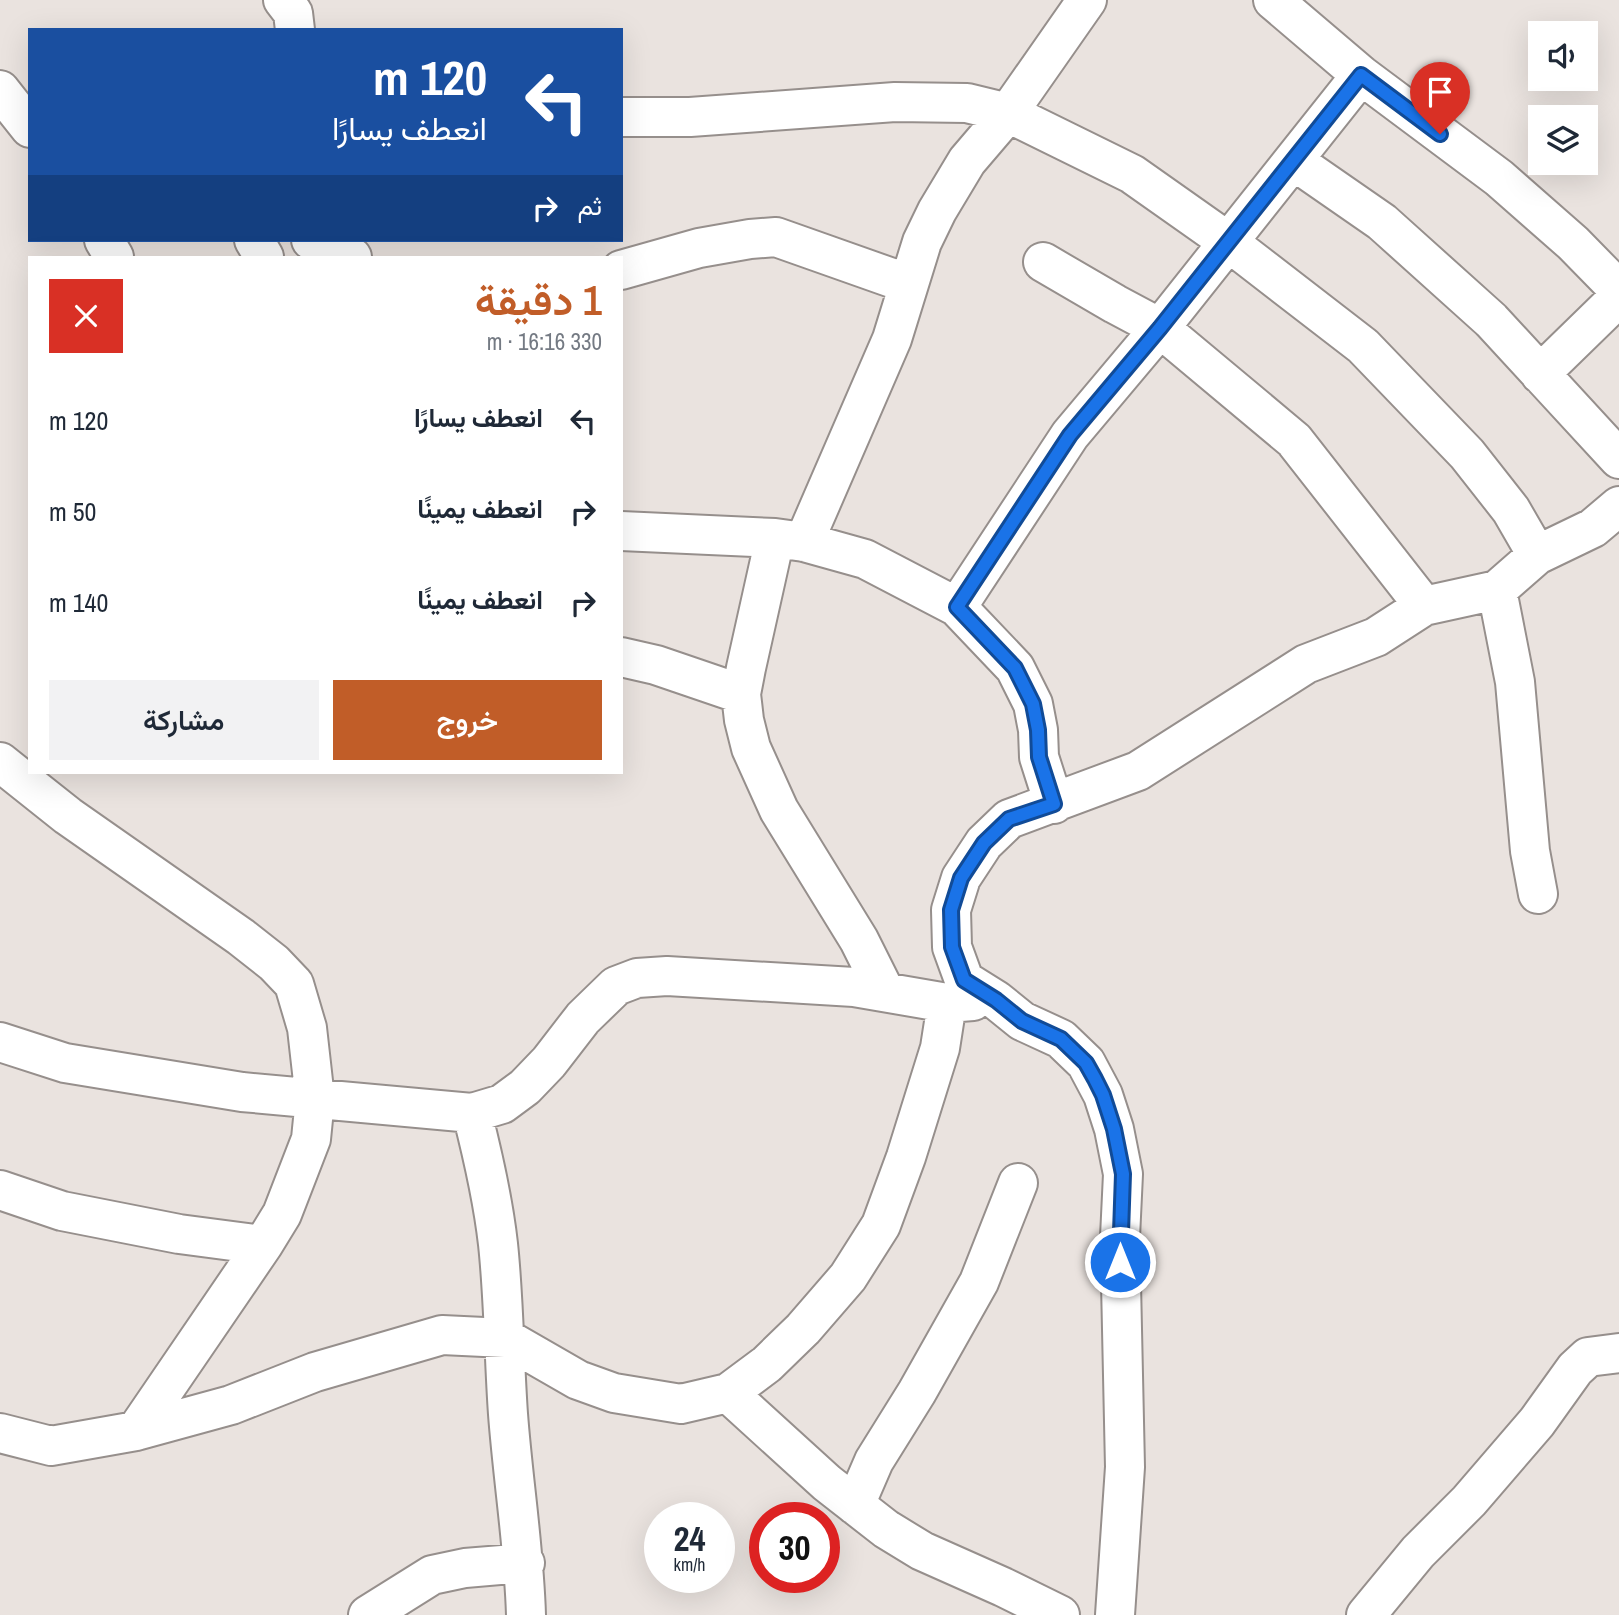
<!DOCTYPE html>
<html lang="ar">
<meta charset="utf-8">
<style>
:root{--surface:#fff;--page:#f2f2f3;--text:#1f2937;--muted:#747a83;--accent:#c15d28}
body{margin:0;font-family:"Archivo Narrow",Vazirmatn,sans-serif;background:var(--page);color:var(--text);direction:rtl;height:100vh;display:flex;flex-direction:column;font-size:26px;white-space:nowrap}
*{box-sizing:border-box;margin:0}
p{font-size:23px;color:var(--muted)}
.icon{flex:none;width:38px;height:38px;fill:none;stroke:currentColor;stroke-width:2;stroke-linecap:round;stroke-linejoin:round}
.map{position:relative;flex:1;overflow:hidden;direction:ltr}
.panel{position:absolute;left:28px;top:256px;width:595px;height:518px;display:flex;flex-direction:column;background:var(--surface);border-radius:0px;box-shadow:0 7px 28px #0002;direction:rtl}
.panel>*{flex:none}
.guide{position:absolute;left:28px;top:28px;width:595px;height:214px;border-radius:0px;box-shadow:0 7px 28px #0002;direction:rtl;background:#1a4fa0;color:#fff;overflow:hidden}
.buttons{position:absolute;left:1528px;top:21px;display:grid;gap:14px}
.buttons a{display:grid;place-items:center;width:70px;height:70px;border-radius:0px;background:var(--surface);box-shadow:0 7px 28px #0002;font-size:35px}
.speed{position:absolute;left:644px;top:1502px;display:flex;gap:14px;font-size:35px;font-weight:700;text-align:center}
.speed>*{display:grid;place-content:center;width:91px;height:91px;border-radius:50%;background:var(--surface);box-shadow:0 7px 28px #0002;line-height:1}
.speed small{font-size:18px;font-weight:400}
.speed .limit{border:10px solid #d22;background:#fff;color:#111}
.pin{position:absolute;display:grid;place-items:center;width:60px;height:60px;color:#fff;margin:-72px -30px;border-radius:50% 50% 50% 0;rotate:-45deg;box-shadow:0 0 7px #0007}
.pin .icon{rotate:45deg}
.me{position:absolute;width:77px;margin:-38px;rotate:0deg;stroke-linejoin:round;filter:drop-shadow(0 0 5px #0008)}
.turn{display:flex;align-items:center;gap:24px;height:147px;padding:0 21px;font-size:32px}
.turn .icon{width:91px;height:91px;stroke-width:2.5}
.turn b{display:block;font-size:49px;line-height:60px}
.then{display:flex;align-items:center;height:66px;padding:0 21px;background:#0003;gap:14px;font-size:26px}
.round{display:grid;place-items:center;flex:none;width:74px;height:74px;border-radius:0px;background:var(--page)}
.overview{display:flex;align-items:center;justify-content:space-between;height:119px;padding:0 21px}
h1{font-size:42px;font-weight:600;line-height:52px;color:var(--accent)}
.button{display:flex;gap:14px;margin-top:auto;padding:14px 21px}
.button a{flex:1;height:80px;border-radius:0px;background:var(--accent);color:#fff;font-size:28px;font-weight:600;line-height:80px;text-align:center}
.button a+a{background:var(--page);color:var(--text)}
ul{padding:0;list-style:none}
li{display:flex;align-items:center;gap:21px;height:91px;padding:0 21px}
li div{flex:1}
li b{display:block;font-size:26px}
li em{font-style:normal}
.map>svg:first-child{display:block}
</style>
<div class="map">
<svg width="1619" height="1615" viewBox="0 0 1619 1615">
<rect width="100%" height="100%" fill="#eae3df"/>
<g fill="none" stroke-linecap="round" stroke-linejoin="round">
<g stroke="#968f8c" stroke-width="42">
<path id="minor" d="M283 0 293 13 295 30
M1273 0 1361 75 1499 178 1573 243 1619 290
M0 90 30 128
M621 117H690L895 102 967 103 1008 113 1132 174 1227 241 1363 346 1467 454 1511 510 1537 555
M1294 161 1382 222 1491 320 1619 459
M104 240 114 257
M254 240 264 257
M311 240 352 257
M1043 262 1115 304 1160 328 1294 440 1424 606
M621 270 699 248 750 239 776 237 909 284
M1540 374 1619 297
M621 531 775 538 804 542 865 559 957 607 1015 668 1033 704 1038 730 1039 757 1054 804
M775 538 746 668 741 694 744 720 751 748 779 810 859 940 885 992
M804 542 892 339 922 242 937 211 967 161 1008 113 1087 0
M1497 590 1515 682 1530 851 1538 894
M957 607 1070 435 1160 328 1361 75
M621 657 656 665 741 694
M0 762 68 816 241 937 274 963 294 984 307 1028 315 1099 311 1139 282 1214 263 1245
M0 1042 65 1063 242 1092 472 1113 502 1104 525 1087 549 1062 583 1018 616 986 637 978 667 976 854 987 947 1003 973 1001
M472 1113C483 1156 493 1199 498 1244 504 1300 504 1357 508 1414 513 1481 524 1547 526 1615
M0 1190 62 1211 179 1234 263 1245 136 1431
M728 1393 827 1483 886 1529 922 1551 1003 1587 1060 1615
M0 1433 51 1446 136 1431 231 1405 315 1372 442 1335 505 1338 578 1380 614 1393 681 1404 728 1393 767 1364 803 1329 848 1277 881 1225 906 1157 940 1048 947 1003
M855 1505 874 1461 917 1392 979 1282 1018 1183
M368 1615 432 1575 465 1568 525 1563
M1115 1615 1125 1467 1120 1237 1123 1174 1114 1129 1103 1095 1086 1063 1061 1039 1022 1021 996 1000 964 980 952 947 951 910 961 878 984 843 1009 819 1138 771 1306 664 1376 637 1424 606 1497 590 1537 555 1593 528 1619 506
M1366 1615 1418 1552 1469 1501 1537 1422 1575 1369 1588 1357 1619 1353"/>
</g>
<use href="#minor" stroke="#fff" stroke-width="38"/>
</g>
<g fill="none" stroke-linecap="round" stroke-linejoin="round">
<g stroke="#114b97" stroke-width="18">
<path id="route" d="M1120 1262 1123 1174 1114 1129 1103 1095 1095 1079 1086 1063 1061 1039 1022 1021 996 1000 964 980 952 947 951 910 961 878 984 843 1009 819 1054 804 1039 757 1038 730 1033 704 1015 668 957 607 1070 435 1160 328 1361 75 1440 134"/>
</g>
<use href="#route" stroke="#1a73e8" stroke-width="12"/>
</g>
</svg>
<div class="buttons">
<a><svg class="icon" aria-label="sound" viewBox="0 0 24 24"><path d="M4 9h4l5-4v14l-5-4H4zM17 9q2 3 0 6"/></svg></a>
<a><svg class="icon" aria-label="layers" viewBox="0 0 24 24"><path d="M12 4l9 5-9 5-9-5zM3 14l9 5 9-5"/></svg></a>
</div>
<div class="speed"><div>24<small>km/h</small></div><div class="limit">30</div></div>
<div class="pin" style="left:1440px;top:134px;background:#d93025"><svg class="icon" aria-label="arrive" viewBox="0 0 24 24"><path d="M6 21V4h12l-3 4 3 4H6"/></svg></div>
<svg class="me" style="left:1120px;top:1262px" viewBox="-20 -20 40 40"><circle r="17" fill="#1a73e8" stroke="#fff" stroke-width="3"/><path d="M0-11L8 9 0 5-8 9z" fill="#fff"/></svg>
<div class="guide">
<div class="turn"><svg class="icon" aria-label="left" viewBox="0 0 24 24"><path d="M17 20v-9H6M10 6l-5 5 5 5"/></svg><div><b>120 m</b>انعطف يسارًا</div></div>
<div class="then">ثم<svg class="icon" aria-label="right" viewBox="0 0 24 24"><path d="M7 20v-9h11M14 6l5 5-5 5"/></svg></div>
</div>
<section class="panel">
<div class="overview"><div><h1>1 دقيقة</h1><p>330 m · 16:16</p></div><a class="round" style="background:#d93025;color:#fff"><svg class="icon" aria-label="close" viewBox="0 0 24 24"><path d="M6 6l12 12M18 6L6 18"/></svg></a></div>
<ul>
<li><svg class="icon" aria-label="left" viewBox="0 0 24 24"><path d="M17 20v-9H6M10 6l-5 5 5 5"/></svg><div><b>انعطف يسارًا</b></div><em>120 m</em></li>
<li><svg class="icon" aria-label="right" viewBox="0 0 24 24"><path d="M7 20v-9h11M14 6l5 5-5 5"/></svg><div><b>انعطف يمينًا</b></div><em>50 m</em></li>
<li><svg class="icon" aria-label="right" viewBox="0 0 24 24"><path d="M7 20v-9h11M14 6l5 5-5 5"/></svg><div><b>انعطف يمينًا</b></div><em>140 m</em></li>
</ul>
<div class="button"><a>خروج</a><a>مشاركة</a></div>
</section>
</div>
